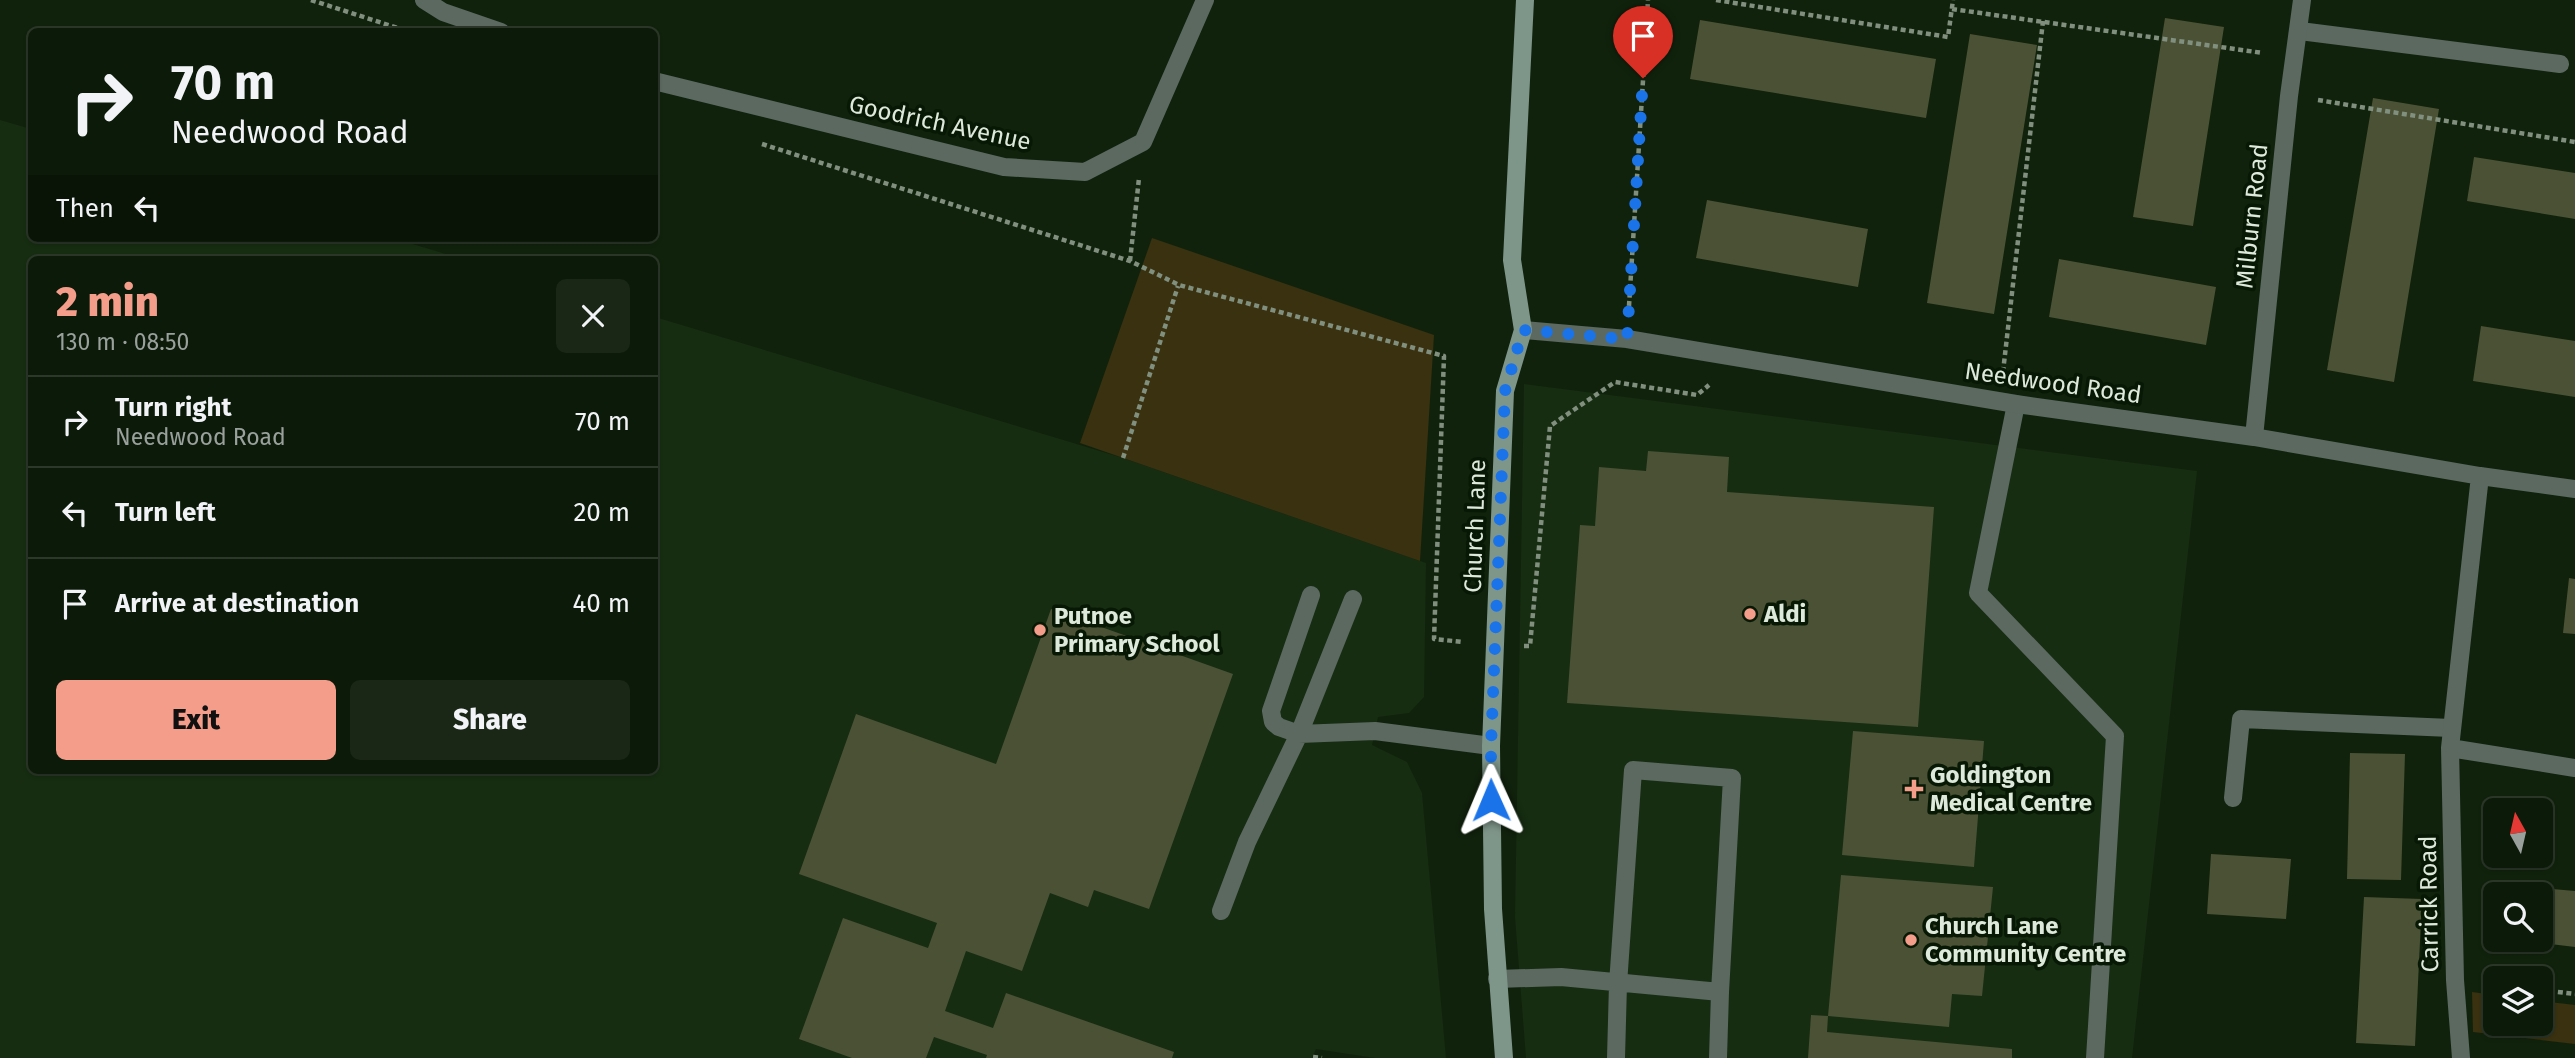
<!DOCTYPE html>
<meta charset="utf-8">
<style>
:root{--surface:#0c1a09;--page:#1a2717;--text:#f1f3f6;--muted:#9aa19c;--line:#2c382a;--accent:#f49d8b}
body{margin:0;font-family:"Fira Sans",sans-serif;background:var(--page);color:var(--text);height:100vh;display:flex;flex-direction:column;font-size:26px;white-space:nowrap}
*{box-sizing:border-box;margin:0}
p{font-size:23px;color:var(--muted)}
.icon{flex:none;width:38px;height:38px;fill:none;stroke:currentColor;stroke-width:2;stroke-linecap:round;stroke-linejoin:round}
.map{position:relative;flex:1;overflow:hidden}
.sheet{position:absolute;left:28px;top:256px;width:630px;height:518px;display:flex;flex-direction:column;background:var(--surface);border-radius:10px;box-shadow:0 2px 5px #0004,0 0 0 2px var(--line)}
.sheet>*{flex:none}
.banner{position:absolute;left:28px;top:28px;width:630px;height:214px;border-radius:10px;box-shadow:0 2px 5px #0004,0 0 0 2px var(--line);background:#0c1a09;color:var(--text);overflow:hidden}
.needle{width:46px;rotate:352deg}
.controls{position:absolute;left:2483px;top:798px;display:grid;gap:14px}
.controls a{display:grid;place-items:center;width:70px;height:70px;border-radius:10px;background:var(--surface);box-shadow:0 2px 5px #0004,0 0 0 2px var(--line);font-size:35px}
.pin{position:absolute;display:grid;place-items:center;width:60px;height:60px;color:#fff;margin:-72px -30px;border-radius:50% 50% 50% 0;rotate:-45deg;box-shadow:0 0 7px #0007}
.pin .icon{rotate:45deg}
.me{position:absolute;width:77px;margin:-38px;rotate:359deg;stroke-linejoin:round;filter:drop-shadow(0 0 5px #0008)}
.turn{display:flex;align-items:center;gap:24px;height:147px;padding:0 28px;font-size:32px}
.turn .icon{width:91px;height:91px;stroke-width:2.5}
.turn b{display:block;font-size:49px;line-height:60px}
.then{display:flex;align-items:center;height:66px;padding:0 28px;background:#0003;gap:14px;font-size:26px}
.round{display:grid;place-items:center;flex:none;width:74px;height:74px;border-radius:10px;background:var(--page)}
.overview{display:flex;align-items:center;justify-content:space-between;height:119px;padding:0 28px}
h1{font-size:42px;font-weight:800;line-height:52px;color:var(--accent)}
.button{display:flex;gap:14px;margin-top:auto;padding:14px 28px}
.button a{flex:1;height:80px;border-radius:10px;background:var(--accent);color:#111;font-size:28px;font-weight:800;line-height:80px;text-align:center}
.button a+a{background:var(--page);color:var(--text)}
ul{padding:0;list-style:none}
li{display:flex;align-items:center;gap:21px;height:91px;padding:0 28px;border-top:2px solid var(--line)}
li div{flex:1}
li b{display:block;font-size:26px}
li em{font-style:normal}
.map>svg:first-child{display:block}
</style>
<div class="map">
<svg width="2575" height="1058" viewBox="0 0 2575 1058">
<rect width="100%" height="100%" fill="#10220c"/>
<path fill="#162d11" d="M0 120 31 129 32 238H393L462 259H32V770H654L655 317 1123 458 1426 563 1424 697 1409 713 1378 717 1372 745 1407 762 1422 793 1446 1058H1375L1316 1049 1312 1058H0Z
M1524 384 2197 471 2132 1058H1526L1515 917Z"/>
<path fill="#393110" d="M1152 238 1434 335 1420 561 1080 443Z
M2472 992 2495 995 2496 1024H2541V1001L2575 1005V1044L2473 1032Z"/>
<path fill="#4b5134" d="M2165 18 2224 27 2193 226 2133 217Z
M1700 20 1936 59 1926 118 1690 79Z
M1970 34 2037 45 1994 314 1927 303Z
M2373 98 2439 109 2394 382 2327 370Z
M2474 157 2575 173V219L2467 201Z
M1707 200 1868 229 1858 287 1696 258Z
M2059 259 2216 287 2206 345 2049 317Z
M2481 326 2575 341V397L2473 381Z
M1648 451 1729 457 1727 492 1934 507 1918 727 1567 703 1580 525 1595 526 1599 467 1646 471Z
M2569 578 2575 579V634L2563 633Z
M1051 609 1233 674 1149 909 1094 890 1088 907 1050 893 1022 971 966 951 945 1011 993 1028 1006 993 1174 1052 1172 1058H986L987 1055 934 1037 926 1058H852L799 1039 843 918 928 948 937 923 799 874 856 714 996 764Z
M1853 731 1984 741 1974 867 1842 855Z
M2350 753 2405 754 2401 880 2347 879Z
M2211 854 2291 859 2286 919 2207 914Z
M1841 875 1993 887 1982 996 1952 994 1949 1027 1828 1016 1827 1032 2012 1049V1058H1808L1811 1015 1828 1016Z
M2541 888 2575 891V947L2535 942V940H2541Z
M2364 897 2422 899 2415 1046 2356 1043Z"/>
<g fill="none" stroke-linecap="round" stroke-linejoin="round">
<path stroke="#808f7e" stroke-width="4.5" stroke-dasharray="5 3.5" stroke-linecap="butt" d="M311 0 410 32
M1716 0 1948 37 1953 0
M1952 9 2263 53
M2318 100 2575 142
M762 144 1130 261 1179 285 1444 356 1434 639 1463 642
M1130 261 1139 178
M1629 306 1648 0
M2003 372 2043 21
M1123 458 1178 286
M1524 646H1530L1550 426 1615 382 1697 395 1709 385
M2541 990 2575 994
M1313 1057 1322 1058"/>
<path stroke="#5b6961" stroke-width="18" d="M2300 31 2560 64
M2016 404 1978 593 2115 736 2095 1058
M1311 595 1271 711 1273 722 1279 727 1299 734 1375 731 1491 746
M2233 798 2241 719 2451 728
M1221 911 1247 842 1299 734 1353 599
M1497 979 1561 977 1720 992
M1616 1058 1618 984 1633 770 1732 778 1720 992 1718 1058"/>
<path stroke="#5b6961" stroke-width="18" d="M424 0 443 12 501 32
M654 81 1004 167 1085 172 1143 142 1205 0
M1523 330 1627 339 2016 404 2254 437 2480 476 2575 489
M2254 437 2289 96 2302 0
M2450 748 2575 768
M2461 1058 2455 980 2450 748 2480 476"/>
<path stroke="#7e9589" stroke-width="18" d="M1504 1058 1493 909 1491 746 1505 391 1523 330 1512 260 1525 0"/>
</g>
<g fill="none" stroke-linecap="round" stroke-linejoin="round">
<path stroke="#1a73e8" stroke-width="12" stroke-dasharray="0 21.6" d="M1491 800V746L1505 391 1523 330 1627 339 1643 78"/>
</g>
<g fill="#f49d8b" stroke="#071904" stroke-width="2.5">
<circle cx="1750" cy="614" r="7"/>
<circle cx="1040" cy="630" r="7"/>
<path d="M1910.5 778.5h7v7h7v7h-7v7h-7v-7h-7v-7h7z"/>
<circle cx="1911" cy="940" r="7"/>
</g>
<g text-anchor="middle" stroke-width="7" stroke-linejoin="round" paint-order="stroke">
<g font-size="24" fill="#dde9db" stroke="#071904">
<text transform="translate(940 123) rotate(12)" y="8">Goodrich Avenue</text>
<text transform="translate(2252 216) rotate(-84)" y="8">Milburn Road</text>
<text transform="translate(2053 383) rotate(8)" y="8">Needwood Road</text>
<text transform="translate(1475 526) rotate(-88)" y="8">Church Lane</text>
<text transform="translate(2429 904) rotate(-91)" y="8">Carrick Road</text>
</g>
<g font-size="24" font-weight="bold" fill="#dde9db" stroke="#071904" text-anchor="start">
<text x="1764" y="622">Aldi</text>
<text x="1054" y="624">Putnoe<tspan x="1054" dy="28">Primary School</tspan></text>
<text x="1930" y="783">Goldington<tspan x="1930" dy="28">Medical Centre</tspan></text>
<text x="1925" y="934">Church Lane<tspan x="1925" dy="28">Community Centre</tspan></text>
</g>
</g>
</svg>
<div class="controls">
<a><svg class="needle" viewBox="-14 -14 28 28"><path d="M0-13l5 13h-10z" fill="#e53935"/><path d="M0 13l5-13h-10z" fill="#9aa19c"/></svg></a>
<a><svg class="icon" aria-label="search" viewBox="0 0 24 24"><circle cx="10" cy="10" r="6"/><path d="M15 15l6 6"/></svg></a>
<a><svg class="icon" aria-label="layers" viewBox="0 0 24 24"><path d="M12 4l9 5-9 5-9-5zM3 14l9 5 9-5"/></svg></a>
</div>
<div class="pin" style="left:1643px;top:78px;background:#d93025"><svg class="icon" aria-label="arrive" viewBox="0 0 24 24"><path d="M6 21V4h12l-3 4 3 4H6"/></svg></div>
<svg class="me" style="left:1491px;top:800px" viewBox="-20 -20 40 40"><path d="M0-17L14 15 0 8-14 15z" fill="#1a73e8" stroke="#fff" stroke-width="4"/></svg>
<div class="banner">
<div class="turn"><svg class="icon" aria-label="right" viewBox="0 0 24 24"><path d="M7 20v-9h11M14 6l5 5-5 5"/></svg><div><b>70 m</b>Needwood Road</div></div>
<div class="then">Then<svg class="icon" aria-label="left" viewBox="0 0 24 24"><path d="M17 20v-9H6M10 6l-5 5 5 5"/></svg></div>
</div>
<section class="sheet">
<div class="overview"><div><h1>2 min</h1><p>130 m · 08:50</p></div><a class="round"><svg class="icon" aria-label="close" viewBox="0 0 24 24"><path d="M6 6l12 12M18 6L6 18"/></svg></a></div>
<ul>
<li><svg class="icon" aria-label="right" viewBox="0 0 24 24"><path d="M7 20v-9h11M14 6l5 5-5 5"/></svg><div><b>Turn right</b><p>Needwood Road</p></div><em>70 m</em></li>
<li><svg class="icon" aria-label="left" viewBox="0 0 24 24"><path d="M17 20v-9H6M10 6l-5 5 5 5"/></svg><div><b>Turn left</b></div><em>20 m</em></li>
<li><svg class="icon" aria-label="arrive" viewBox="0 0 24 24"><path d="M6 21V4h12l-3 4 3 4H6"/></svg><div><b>Arrive at destination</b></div><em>40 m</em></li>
</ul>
<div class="button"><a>Exit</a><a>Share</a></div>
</section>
</div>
